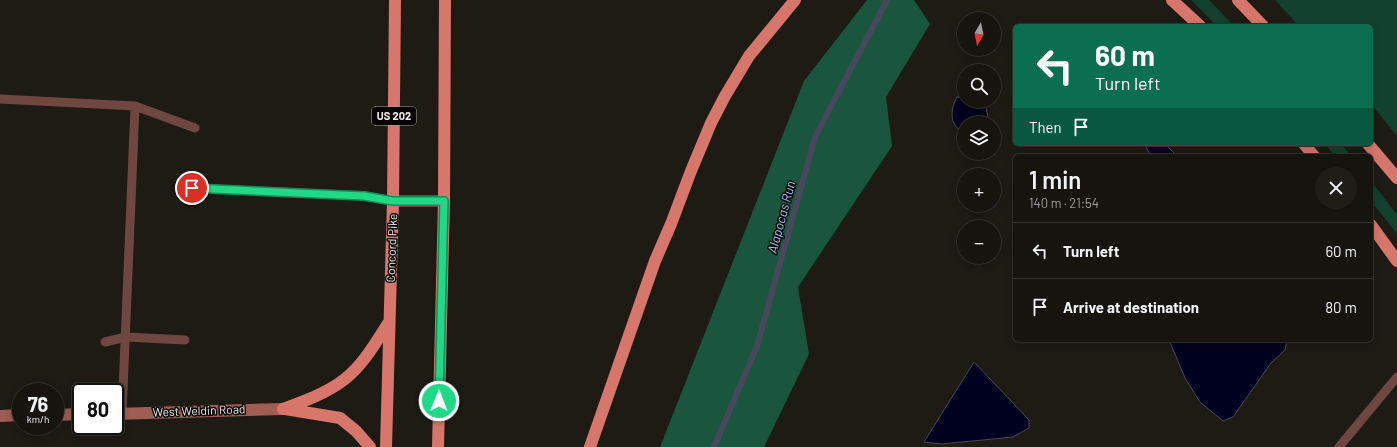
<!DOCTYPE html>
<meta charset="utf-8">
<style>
:root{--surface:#16140f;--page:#1f1d18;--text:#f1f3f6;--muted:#9e9e9e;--line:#35332f}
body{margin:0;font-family:Barlow,sans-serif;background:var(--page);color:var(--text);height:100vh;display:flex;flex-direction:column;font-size:15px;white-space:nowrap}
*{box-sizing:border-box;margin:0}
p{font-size:13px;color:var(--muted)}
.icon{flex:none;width:22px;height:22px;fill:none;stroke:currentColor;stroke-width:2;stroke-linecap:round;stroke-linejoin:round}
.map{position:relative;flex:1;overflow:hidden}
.drawer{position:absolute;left:1013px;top:154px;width:360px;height:188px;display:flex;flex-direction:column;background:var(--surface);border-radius:6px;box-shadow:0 2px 10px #0003,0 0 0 1px var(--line)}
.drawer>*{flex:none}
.top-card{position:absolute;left:1013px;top:24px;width:360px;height:122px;border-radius:6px;box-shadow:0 2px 10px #0003,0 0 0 1px var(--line);background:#0b6e4f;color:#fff;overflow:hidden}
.needle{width:26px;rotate:189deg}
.fabs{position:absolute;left:957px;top:12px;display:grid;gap:8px}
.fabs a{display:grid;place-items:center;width:44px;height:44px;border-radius:50%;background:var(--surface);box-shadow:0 2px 10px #0003,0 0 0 1px var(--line);font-size:20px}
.speed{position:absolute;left:12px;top:383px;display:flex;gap:8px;font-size:20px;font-weight:700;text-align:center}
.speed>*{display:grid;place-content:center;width:52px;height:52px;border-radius:50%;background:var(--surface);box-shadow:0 2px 10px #0003,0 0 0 1px var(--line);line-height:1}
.speed small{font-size:10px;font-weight:400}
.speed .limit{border:2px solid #111;border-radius:6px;background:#fff;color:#111}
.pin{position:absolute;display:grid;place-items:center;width:34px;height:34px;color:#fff;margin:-17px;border:2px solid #fff;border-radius:50%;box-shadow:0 1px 4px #0007}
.me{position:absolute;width:44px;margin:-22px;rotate:1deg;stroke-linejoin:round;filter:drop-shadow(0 0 3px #0008)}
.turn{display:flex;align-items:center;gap:14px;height:84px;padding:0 16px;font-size:18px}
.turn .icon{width:52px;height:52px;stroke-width:2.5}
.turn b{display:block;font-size:28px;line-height:34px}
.then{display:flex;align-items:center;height:38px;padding:0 16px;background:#0003;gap:8px;font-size:15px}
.round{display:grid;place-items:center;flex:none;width:42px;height:42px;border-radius:21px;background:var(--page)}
.summary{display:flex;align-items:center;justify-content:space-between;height:68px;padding:0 16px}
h1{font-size:24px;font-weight:600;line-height:30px}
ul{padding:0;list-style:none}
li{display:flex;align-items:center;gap:12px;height:56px;padding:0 16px;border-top:1px solid var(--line)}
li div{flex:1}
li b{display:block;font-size:15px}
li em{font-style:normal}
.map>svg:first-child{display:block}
</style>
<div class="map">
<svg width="1397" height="447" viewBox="0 0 1397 447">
<rect width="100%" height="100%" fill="#1d1b14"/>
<path fill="#12422f" d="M1191 0H1209L1234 26H1217Z
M1275 0H1397V136L1371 104V26H1299Z
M1325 144H1341L1351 156H1335Z
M1371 181 1397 215V234L1371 201Z"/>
<path fill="#1a553e" d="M867 0H914L930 24 886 97 892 146 798 287 809 354 764 447H660L804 81Z"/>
<path fill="#00011f" stroke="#47485b" d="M957 97H964V101H979L986 107 988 118 987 123H964V132C949 127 950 109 957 97Z
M1144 144H1165L1177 156H1151Z
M1169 340H1287L1285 350 1271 363 1233 417 1223 421 1200 402 1185 378Z
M974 362 1029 420V428L1013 437 942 444 924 442Z"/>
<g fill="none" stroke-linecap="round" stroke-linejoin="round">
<path stroke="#47485b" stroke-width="6" d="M714 447 757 346 815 137 887 0"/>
<path stroke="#704640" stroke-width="9" d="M0 99 135 106 195 128
M192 188 365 196 393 201
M105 342 126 337 185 340
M122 414 135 106
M1339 447 1397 377"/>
<path stroke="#704640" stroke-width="12" d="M393 201H444"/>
<path stroke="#a05d54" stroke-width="12" d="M115 414 283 409
M55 415 81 414
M0 416 21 415"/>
<path stroke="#d7766a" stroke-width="12" d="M1172 0 1200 26
M1238 0 1263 26
M1304 144 1314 156
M1368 144 1397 178
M1371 225 1397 261
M283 409C305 401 327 393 345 379 364 364 376 342 389 322
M285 409 340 418 356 431 370 447
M386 447 393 201 395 0
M438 447 444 201 445 0
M590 447 655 261 671 224 691 171 711 123 725 96 749 56 795 0"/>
</g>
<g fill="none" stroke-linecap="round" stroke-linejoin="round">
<g stroke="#158c58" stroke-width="10">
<path id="route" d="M192 188 364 196 393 201H444L439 401"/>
</g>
<use href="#route" stroke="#21d887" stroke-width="7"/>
</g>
<g text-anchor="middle" stroke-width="3" stroke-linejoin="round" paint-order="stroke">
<rect fill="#070604" stroke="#a9a7a3" stroke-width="1" x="372" y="107" width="44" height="18" rx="3"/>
<g font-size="11" font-weight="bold" fill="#eeece7">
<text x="394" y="120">US 202</text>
</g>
<g font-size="12" fill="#eeece7" stroke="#070604">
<text transform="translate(392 248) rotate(-88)" y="4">Concord Pike</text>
<text transform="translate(199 411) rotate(-2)" y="4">West Weldin Road</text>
</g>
<g font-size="13" font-style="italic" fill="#aac6fc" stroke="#070604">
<text transform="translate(781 217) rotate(-75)" y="5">Alapocas Run</text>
</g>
</g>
</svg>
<div class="fabs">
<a><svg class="needle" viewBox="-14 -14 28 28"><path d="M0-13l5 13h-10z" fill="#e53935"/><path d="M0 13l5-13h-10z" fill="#9e9e9e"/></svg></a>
<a><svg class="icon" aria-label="search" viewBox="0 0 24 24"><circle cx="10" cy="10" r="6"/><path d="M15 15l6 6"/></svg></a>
<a><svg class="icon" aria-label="layers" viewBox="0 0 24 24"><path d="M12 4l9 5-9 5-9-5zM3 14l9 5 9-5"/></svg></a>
<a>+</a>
<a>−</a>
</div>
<div class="speed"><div>76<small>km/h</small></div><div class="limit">80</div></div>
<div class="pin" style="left:192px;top:188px;background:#d93025"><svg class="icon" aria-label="arrive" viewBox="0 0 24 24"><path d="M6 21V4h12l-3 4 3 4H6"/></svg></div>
<svg class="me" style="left:439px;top:401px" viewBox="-20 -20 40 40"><circle r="17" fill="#21d887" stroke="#fff" stroke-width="3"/><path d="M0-11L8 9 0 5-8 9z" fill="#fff"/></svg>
<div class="top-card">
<div class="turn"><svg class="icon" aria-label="left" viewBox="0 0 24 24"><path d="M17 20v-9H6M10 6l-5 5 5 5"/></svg><div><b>60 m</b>Turn left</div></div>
<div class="then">Then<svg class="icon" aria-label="arrive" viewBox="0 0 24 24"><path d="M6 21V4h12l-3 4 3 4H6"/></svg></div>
</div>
<section class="drawer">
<div class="summary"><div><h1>1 min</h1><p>140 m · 21:54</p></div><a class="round"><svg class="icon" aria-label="close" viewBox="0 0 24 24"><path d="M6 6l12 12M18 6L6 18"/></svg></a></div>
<ul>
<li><svg class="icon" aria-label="left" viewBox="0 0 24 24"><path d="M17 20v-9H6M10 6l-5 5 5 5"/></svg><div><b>Turn left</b></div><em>60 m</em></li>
<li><svg class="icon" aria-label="arrive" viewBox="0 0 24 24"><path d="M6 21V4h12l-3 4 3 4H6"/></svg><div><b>Arrive at destination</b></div><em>80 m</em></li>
</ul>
</section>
</div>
